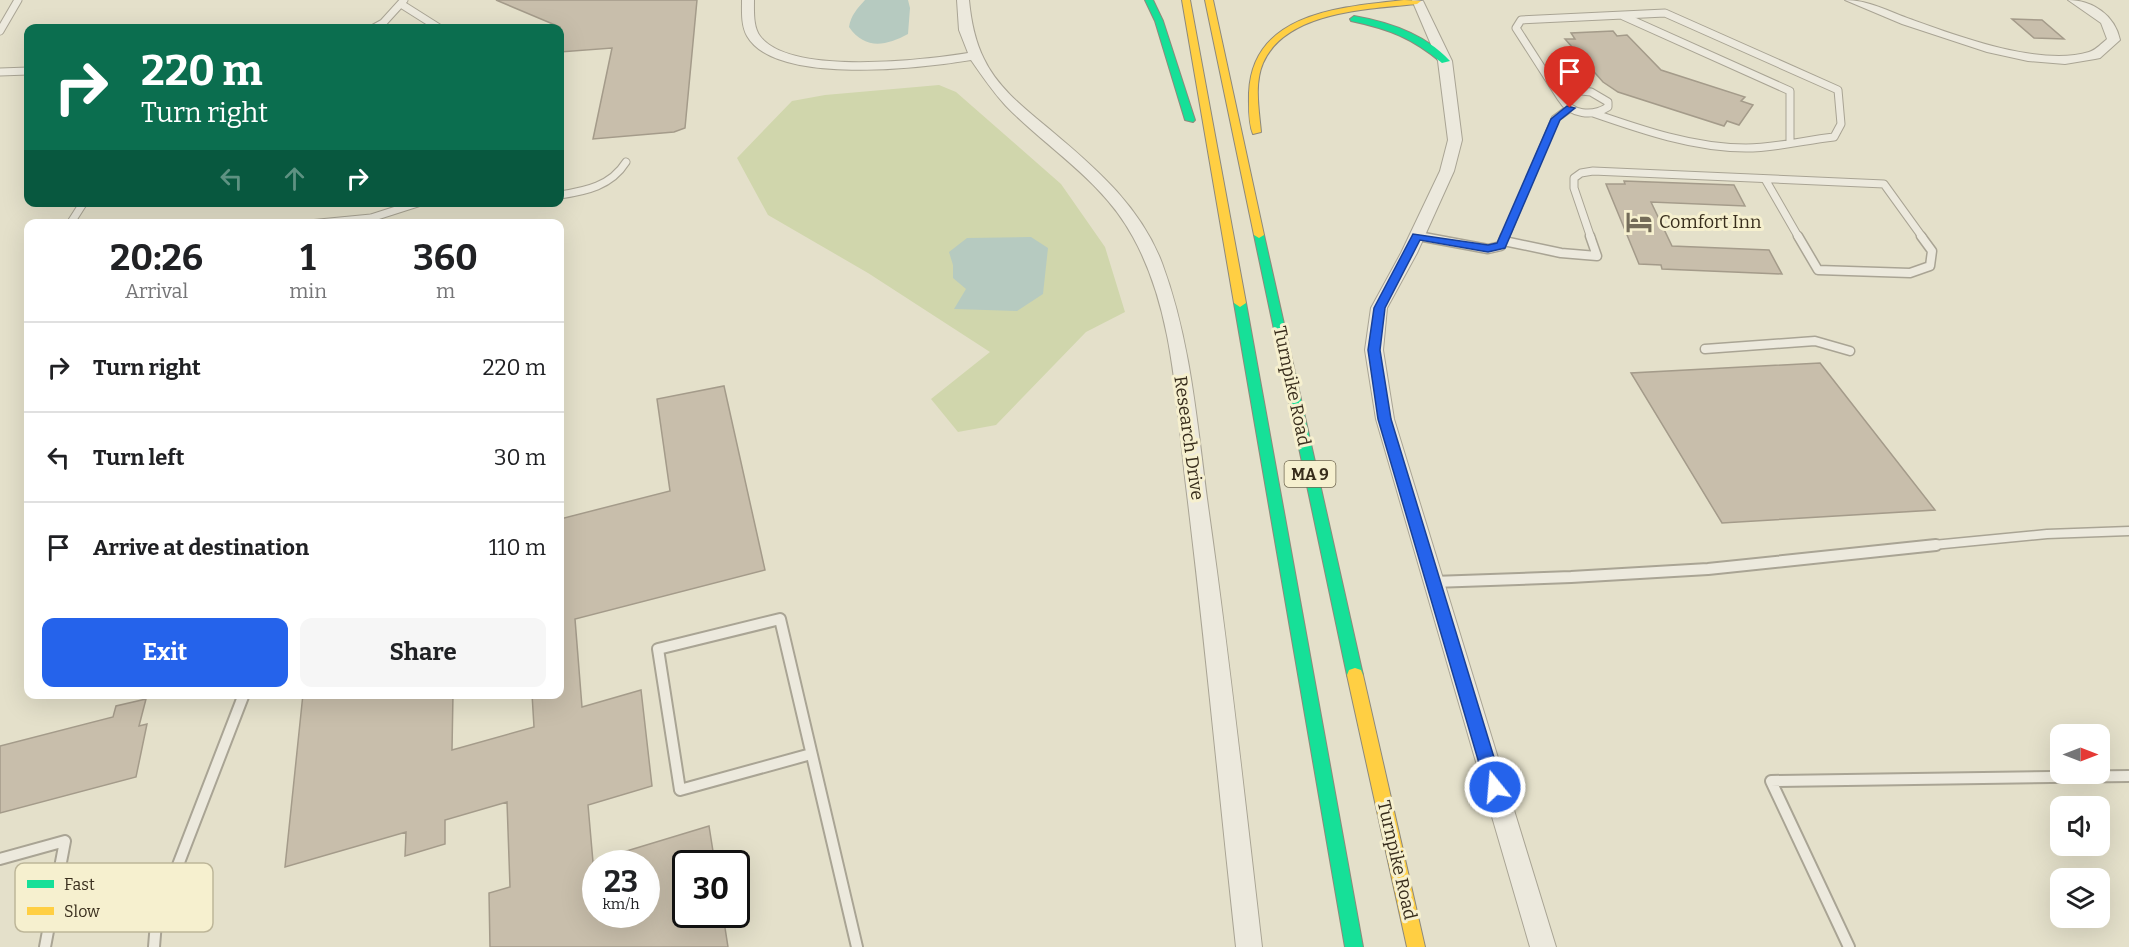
<!DOCTYPE html>
<style>
:root{--surface:#fff;--page:#f6f6f6;--text:#202124;--muted:#757577;--line:#e0e0e0;--accent:#2563eb}
body{margin:0;font-family:Bitter,serif;background:var(--page);color:var(--text);height:100vh;display:flex;flex-direction:column;font-size:22px;white-space:nowrap}
*{box-sizing:border-box;margin:0}
p{font-size:20px;color:var(--muted)}
.icon{flex:none;width:33px;height:33px;fill:none;stroke:currentColor;stroke-width:2;stroke-linecap:round;stroke-linejoin:round}
.map{position:relative;flex:1;overflow:hidden}
.drawer{position:absolute;left:24px;top:219px;width:540px;height:480px;display:flex;flex-direction:column;background:var(--surface);border-radius:12px;box-shadow:0 6px 24px #0002}
.drawer>*{flex:none}
.banner{position:absolute;left:24px;top:24px;width:540px;height:183px;border-radius:12px;box-shadow:0 6px 24px #0002;background:#0b6e4f;color:#fff;overflow:hidden}
.needle{width:39px;rotate:90deg}
.fabs{position:absolute;left:2050px;top:724px;display:grid;gap:12px}
.fabs a{display:grid;place-items:center;width:60px;height:60px;border-radius:12px;background:var(--surface);box-shadow:0 6px 24px #0002;font-size:30px}
.speed{position:absolute;left:582px;top:850px;display:flex;gap:12px;font-size:30px;font-weight:700;text-align:center}
.speed>*{display:grid;place-content:center;width:78px;height:78px;border-radius:50%;background:var(--surface);box-shadow:0 6px 24px #0002;line-height:1}
.speed small{font-size:15px;font-weight:400}
.speed .limit{border:3px solid #111;border-radius:9px;background:#fff;color:#111}
.pin{position:absolute;display:grid;place-items:center;width:51px;height:51px;color:#fff;margin:-62px -26px;border-radius:50% 50% 50% 0;rotate:-45deg;box-shadow:0 0 6px #0007}
.pin .icon{rotate:45deg}
.me{position:absolute;width:66px;margin:-33px;rotate:343deg;stroke-linejoin:round;filter:drop-shadow(0 0 4px #0008)}
.turn{display:flex;align-items:center;gap:21px;height:126px;padding:0 18px;font-size:27px}
.turn .icon{width:78px;height:78px;stroke-width:2.5}
.turn b{display:block;font-size:42px;line-height:51px}
.lanes{display:flex;align-items:center;height:57px;padding:0 18px;background:#0003;justify-content:center;gap:30px;direction:ltr}
.lanes .off{opacity:.35}
.eta{display:flex;justify-content:space-evenly;align-items:center;height:102px;text-align:center}
.eta b{font-size:36px;font-weight:700;line-height:42px}
.cta{display:flex;gap:12px;margin-top:auto;padding:12px 18px}
.cta a{flex:1;height:69px;border-radius:12px;background:var(--accent);color:#fff;font-size:24px;font-weight:700;line-height:69px;text-align:center}
.cta a+a{background:var(--page);color:var(--text)}
ul{padding:0;list-style:none}
li{display:flex;align-items:center;gap:18px;height:90px;padding:0 18px;border-top:2px solid var(--line)}
li div{flex:1}
li b{display:block;font-size:22px}
li em{font-style:normal}
.map>svg:first-child{display:block}
</style>
<div class="map">
<svg width="2129" height="947" viewBox="0 0 2129 947">
<rect width="100%" height="100%" fill="#e4e0ca"/>
<path fill="#d0d6ac" d="M939 85 956 92 1061 184 1105 247 1125 312 1086 332 996 425 958 432 931 399 990 352 868 273 768 215 737 158 792 101 825 95Z"/>
<path fill="#b6cac0" d="M865 0H908L910 8 908 34C886 46 865 50 849 27 851 15 857 9 865 0Z
M1031 237 1048 248 1043 294 1017 311 954 309 966 289 953 278V265L949 252 967 238Z"/>
<path fill="#c8beab" stroke="#a49b8a" stroke-width="1.5" d="M496 0H697L685 128 674 132 593 139 612 48 560 52V27Z
M2012 19 2042 20 2064 39 2034 38Z
M1613 31 1617 36 1627 35 1661 70 1745 97 1741 101 1753 105 1739 125 1727 121 1724 126 1618 92 1603 82 1565 39H1575L1571 33Z
M1624 181 1734 185 1745 206 1651 202 1672 246 1769 250 1782 274 1662 269 1661 265 1639 264 1606 184H1625Z
M1820 363 1935 510 1722 523 1631 373Z
M724 386 765 570 575 619 582 707 641 690 652 786 588 805 593 862 596 861V915H646V864H601L600 859 709 826 715 864H686V915H723L728 947H490L489 893 510 887 507 802 445 820V844L405 856 406 832 285 867 303 694H453L452 750 534 727 532 694H560V519L670 491 657 399Z
M146 699 139 726 147 724 136 777 0 813V746L113 717 116 706Z"/>
<g fill="none" stroke-linecap="round" stroke-linejoin="round">
<g stroke="#a9a494" stroke-width="9">
<path id="lane-far2" d="M401 4 439 28
M1623 16 1790 91V142
M374 28 383 23 404 0
M0 31 18 0
M0 72 28 71
M1571 90 1591 92 1608 102V107C1592 117 1571 115 1561 98L1563 93Z
M1561 98 1516 28 1521 20 1665 13 1838 90 1841 124 1834 137C1805 140 1776 148 1746 148 1694 148 1642 130 1593 113
M1765 179 1799 238
M560 195C586 191 611 186 626 162
M70 224 84 202
M309 224 371 218 421 202
M1417 236 1427 238
M1505 238 1555 119 1570 108
M1591 238 1574 188V178L1581 173 1593 171 1884 184 1923 238"/>
</g>
<g stroke="#a9a494" stroke-width="11">
<path id="lane-far1" d="M1418 236 1488 249 1501 246 1505 236
M1798 236 1818 270 1910 273 1930 266 1932 251 1921 236
M1504 241 1561 253 1597 256 1590 236
M1705 349 1815 341 1850 351
M1923 546 2047 534 2129 531"/>
</g>
<g stroke="#a9a494" stroke-width="14">
<path id="lane" d="M1433 582 1571 577 1708 569 1936 545
M811 754 680 790 658 649 780 619 857 947
M0 859 65 841 45 947
M154 947 156 922 244 694
M1849 947 1771 781 2129 776"/>
</g>
<g stroke="#a9a494" stroke-width="2">
<path id="street" d="M742 0H754C754 11 753 27 760 36 790 76 924 60 968 53L959 30 957 0H969C971 21 975 41 984 59 998 89 1029 112 1054 133 1098 170 1141 208 1162 263 1191 341 1197 424 1208 506 1229 653 1245 800 1262 947H1236C1219 793 1205 639 1186 486 1176 403 1174 311 1133 237 1103 181 1049 150 1006 106 993 92 982 76 971 60 923 68 775 86 747 36 741 25 742 12 742 0Z
M1412 0 1423 1 1452 61 1462 140 1454 171 1417 253 1387 308 1383 350 1394 419 1556 947H1530L1376 419 1365 350 1371 308 1401 253 1440 171 1448 140 1438 61Z
M1845 0C1868 0 1888 11 1910 19 1957 36 2040 67 2089 52 2096 50 2102 43 2107 39L2101 23 2068 0C2092 0 2115 15 2120 40L2100 58 2095 59 2065 64 2028 61 1987 52 1902 24Z"/>
</g>
<g stroke="#8e897b" stroke-width="2">
<path id="fast" d="M1145 0H1153L1163 21 1195 120 1193 122 1185 120 1155 21Z
M1354 16C1389 22 1425 34 1450 61L1442 63C1412 38 1389 29 1351 21L1350 19Z
M1259 232 1264 235 1363 675 1361 680 1355 682 1349 680 1347 675 1254 235Z
M1240 299 1246 303 1363 947H1345L1234 303Z"/>
</g>
<g stroke="#8e897b" stroke-width="2">
<path id="slow" d="M1182 0H1190L1246 303 1240 307 1234 303Z
M1205 0H1213L1264 235 1259 238 1254 235Z
M1404 0 1421 1 1417 4C1369 9 1286 11 1263 63 1254 84 1259 110 1261 132L1253 134C1248 122 1249 105 1249 93 1252 12 1342 7 1404 0Z
M1355 668 1361 670 1363 675 1425 947H1407L1347 675 1349 670Z"/>
</g>
<use href="#lane-far2" stroke="#ece9dd" stroke-width="7"/>
<use href="#lane-far1" stroke="#ece9dd" stroke-width="8"/>
<use href="#lane" stroke="#ece9dd" stroke-width="10"/>
<use href="#street" fill="#ece9dd" fill-rule="evenodd"/>
<use href="#fast" fill="#16e098" fill-rule="evenodd"/>
<use href="#slow" fill="#ffcf43" fill-rule="evenodd"/>
</g>
<path fill="#2563eb" stroke="#184099" stroke-width="1.5" d="M1567 106 1575 108 1560 120 1505 248 1488 252 1420 240 1385 308 1380 350 1391 419 1503 787 1501 793 1495 795 1489 793 1486 787 1378 419 1368 350 1374 308 1413 234 1488 245 1497 243 1551 119Z"/>
<defs>
<g id="hotel-bare" transform="scale(2.07)"><path d="M-6-4.5h1.5V1H6V5H4.5V3h-9V5H-6ZM-4 0a1.8 1.8 0 1 1 3.6 0ZM.5 0V-2.5h3Q6-2.5 6 0Z" fill="#746c59" stroke="#f6f0cf" stroke-width="2.5" paint-order="stroke"/></g>
</defs>
<g fill-rule="evenodd">
<use href="#hotel-bare" x="1639" y="222"/>
</g>
<g text-anchor="middle" stroke-width="6" stroke-linejoin="round" paint-order="stroke">
<rect fill="#f6f0cf" stroke="#716852" stroke-width="1.5" x="1284.5" y="461" width="51" height="26" rx="4.5"/>
<g font-size="16" font-weight="bold" fill="#382d1c">
<text x="1310" y="480">MA 9</text>
</g>
<g font-size="18" fill="#382d1c" stroke="#f6f0cf" text-anchor="start">
<text x="1659" y="228">Comfort Inn</text>
</g>
<g font-size="18" fill="#382d1c" stroke="#f6f0cf">
<text transform="translate(1292 386) rotate(78)" y="6">Turnpike Road</text>
<text transform="translate(1189 438) rotate(82)" y="6">Research Drive</text>
<text transform="translate(1397 860) rotate(77)" y="6">Turnpike Road</text>
</g>
</g>
<rect x="15" y="863" width="198" height="69" rx="9" fill="#f6f0cf" stroke="#bdb699" stroke-width="1.5"/>
<rect x="27" y="880" width="27" height="8" fill="#16e098"/>
<rect x="27" y="907" width="27" height="8" fill="#ffcf43"/>
<g font-size="16" fill="#382d1c">
<text x="64" y="890">Fast</text>
<text x="64" y="917">Slow</text>
</g>
</svg>
<div class="fabs">
<a><svg class="needle" viewBox="-14 -14 28 28"><path d="M0-13l5 13h-10z" fill="#e53935"/><path d="M0 13l5-13h-10z" fill="#757577"/></svg></a>
<a><svg class="icon" aria-label="sound" viewBox="0 0 24 24"><path d="M4 9h4l5-4v14l-5-4H4zM17 9q2 3 0 6"/></svg></a>
<a><svg class="icon" aria-label="layers" viewBox="0 0 24 24"><path d="M12 4l9 5-9 5-9-5zM3 14l9 5 9-5"/></svg></a>
</div>
<div class="speed"><div>23<small>km/h</small></div><div class="limit">30</div></div>
<div class="pin" style="left:1570px;top:108px;background:#d93025"><svg class="icon" aria-label="arrive" viewBox="0 0 24 24"><path d="M6 21V4h12l-3 4 3 4H6"/></svg></div>
<svg class="me" style="left:1495px;top:787px" viewBox="-20 -20 40 40"><circle r="17" fill="#2563eb" stroke="#fff" stroke-width="3"/><path d="M0-11L8 9 0 5-8 9z" fill="#fff"/></svg>
<div class="banner">
<div class="turn"><svg class="icon" aria-label="right" viewBox="0 0 24 24"><path d="M7 20v-9h11M14 6l5 5-5 5"/></svg><div><b>220 m</b>Turn right</div></div>
<div class="lanes"><svg class="icon off" aria-label="left" viewBox="0 0 24 24"><path d="M17 20v-9H6M10 6l-5 5 5 5"/></svg><svg class="icon off" aria-label="ahead" viewBox="0 0 24 24"><path d="M12 20V5M6 11l6-6 6 6"/></svg><svg class="icon" aria-label="right" viewBox="0 0 24 24"><path d="M7 20v-9h11M14 6l5 5-5 5"/></svg></div>
</div>
<section class="drawer">
<div class="eta">
<div><b>20:26</b><p>Arrival</p></div>
<div><b>1</b><p>min</p></div>
<div><b>360</b><p>m</p></div>
</div>
<ul>
<li><svg class="icon" aria-label="right" viewBox="0 0 24 24"><path d="M7 20v-9h11M14 6l5 5-5 5"/></svg><div><b>Turn right</b></div><em>220 m</em></li>
<li><svg class="icon" aria-label="left" viewBox="0 0 24 24"><path d="M17 20v-9H6M10 6l-5 5 5 5"/></svg><div><b>Turn left</b></div><em>30 m</em></li>
<li><svg class="icon" aria-label="arrive" viewBox="0 0 24 24"><path d="M6 21V4h12l-3 4 3 4H6"/></svg><div><b>Arrive at destination</b></div><em>110 m</em></li>
</ul>
<div class="cta"><a>Exit</a><a>Share</a></div>
</section>
</div>
